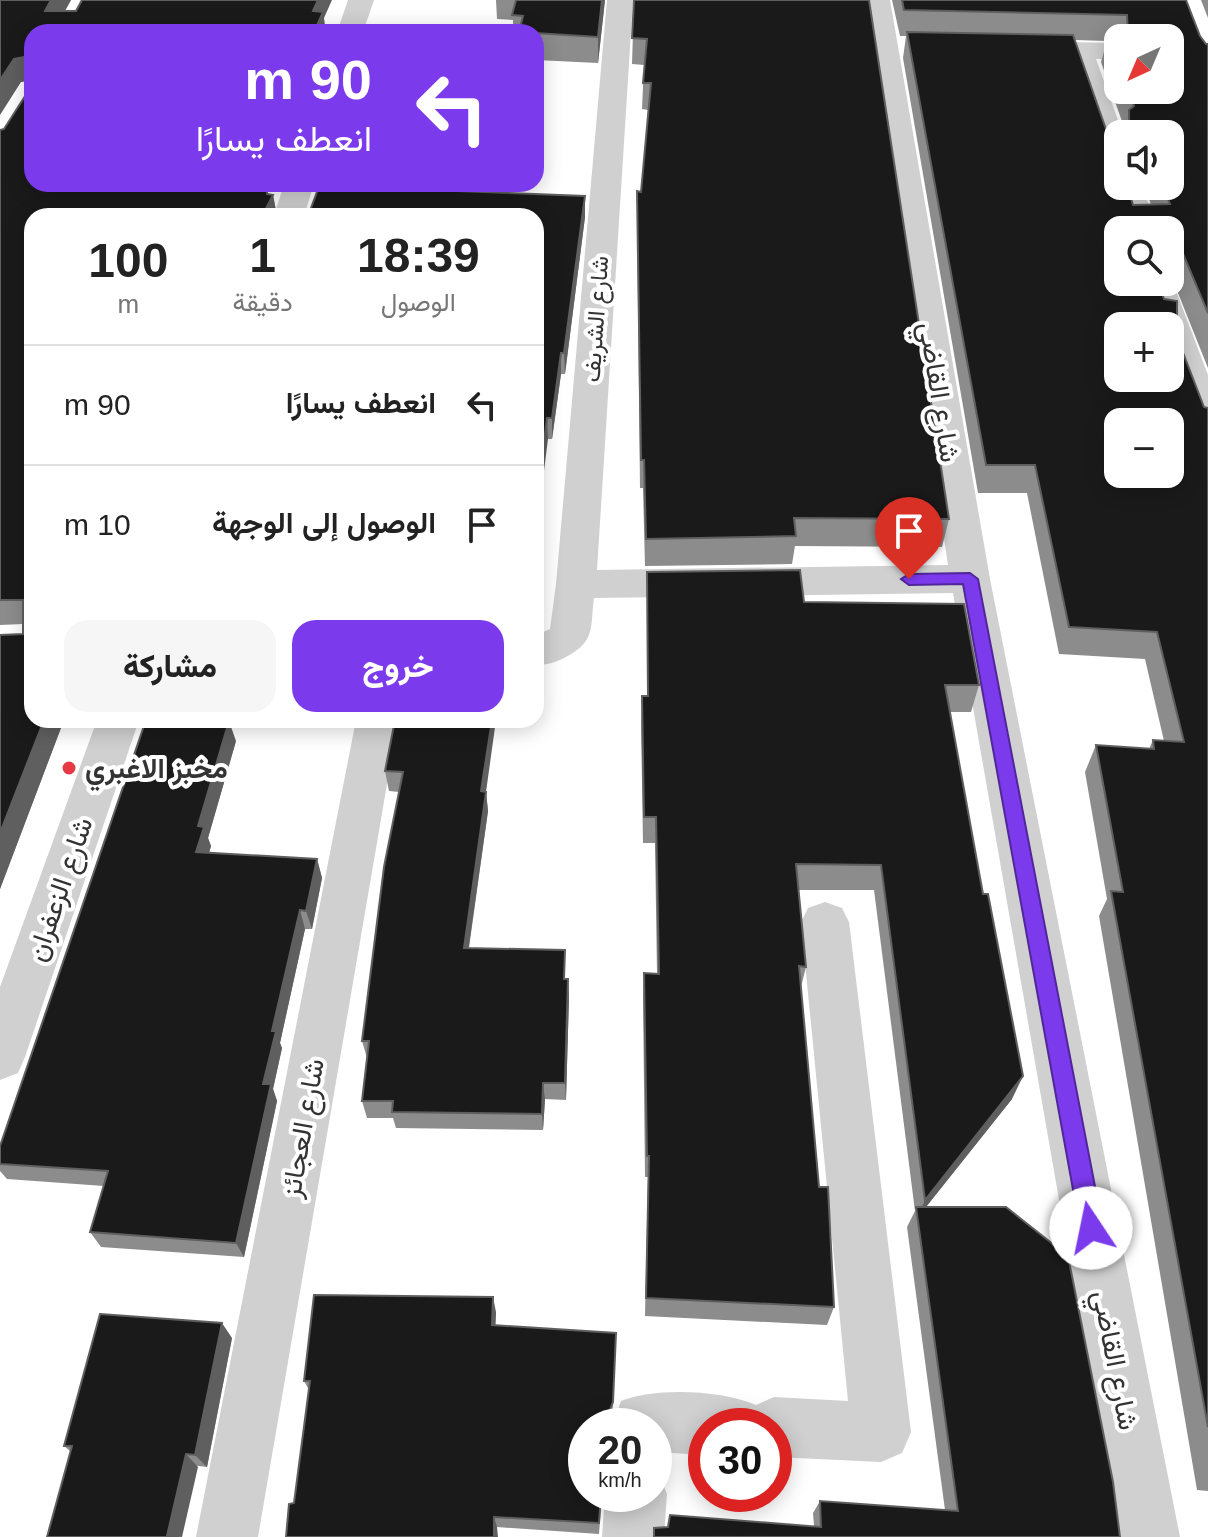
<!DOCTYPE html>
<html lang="ar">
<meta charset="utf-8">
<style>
:root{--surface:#fff;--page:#f6f6f6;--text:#222;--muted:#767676;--line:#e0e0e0;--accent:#7c3aed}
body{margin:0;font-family:Arial,Vazirmatn,sans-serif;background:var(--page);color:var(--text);direction:rtl;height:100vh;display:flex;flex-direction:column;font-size:30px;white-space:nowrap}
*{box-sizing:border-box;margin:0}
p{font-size:26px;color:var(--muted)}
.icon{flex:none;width:44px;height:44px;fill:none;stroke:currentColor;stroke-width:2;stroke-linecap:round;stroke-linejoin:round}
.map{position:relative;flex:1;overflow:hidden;direction:ltr}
.sheet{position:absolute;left:24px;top:208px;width:520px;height:520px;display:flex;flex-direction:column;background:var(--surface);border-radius:24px;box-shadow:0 4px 20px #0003;direction:rtl}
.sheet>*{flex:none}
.banner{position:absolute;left:24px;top:24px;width:520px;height:168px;border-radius:24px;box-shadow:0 4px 20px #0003;direction:rtl;background:#7c3aed;color:#fff;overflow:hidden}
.needle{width:52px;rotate:224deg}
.fabs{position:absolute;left:1104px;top:24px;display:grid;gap:16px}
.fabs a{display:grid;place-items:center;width:80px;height:80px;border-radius:16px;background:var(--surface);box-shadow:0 4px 20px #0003;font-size:40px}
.speed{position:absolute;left:568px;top:1408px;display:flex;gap:16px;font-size:40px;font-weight:700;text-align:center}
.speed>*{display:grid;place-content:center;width:104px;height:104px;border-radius:50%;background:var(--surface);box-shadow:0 4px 20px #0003;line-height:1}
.speed small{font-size:20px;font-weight:400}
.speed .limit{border:12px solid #d22;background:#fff;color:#111}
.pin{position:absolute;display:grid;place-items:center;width:68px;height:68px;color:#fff;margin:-82px -34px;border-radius:50% 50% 50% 0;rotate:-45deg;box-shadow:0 0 8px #0007}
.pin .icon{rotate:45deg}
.me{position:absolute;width:88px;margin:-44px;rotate:349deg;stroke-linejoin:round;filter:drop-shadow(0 0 6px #0008)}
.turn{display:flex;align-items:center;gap:28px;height:168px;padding:0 40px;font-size:36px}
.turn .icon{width:104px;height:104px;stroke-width:2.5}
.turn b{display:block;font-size:56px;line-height:68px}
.eta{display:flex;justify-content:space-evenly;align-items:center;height:136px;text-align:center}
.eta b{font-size:48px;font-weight:800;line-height:56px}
.primary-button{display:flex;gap:16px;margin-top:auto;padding:16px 40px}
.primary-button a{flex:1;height:92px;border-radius:24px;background:var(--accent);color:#fff;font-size:32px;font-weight:800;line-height:92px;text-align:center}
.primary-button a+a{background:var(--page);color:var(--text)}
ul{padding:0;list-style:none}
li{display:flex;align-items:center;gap:24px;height:120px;padding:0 40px;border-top:2px solid var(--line)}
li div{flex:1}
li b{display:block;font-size:30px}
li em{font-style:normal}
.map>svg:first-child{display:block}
</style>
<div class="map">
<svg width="1208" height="1537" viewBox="0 0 1208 1537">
<rect width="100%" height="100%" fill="#fff"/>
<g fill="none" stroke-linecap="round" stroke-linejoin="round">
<path fill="#d0d0d0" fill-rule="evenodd" d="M348 0H374L363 32H337Z
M607 0H633L597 570 948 565 864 0H890L990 579 1180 1537H1118L953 593 594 598C590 628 596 641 566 657 557 662 547 665 536 665V635L550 629 556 584Z
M1018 41 1118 43V59H1096L1123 134H1118V170L1108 167 1103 161 1069 58 1009 55 1005 49 1009 43Z
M1118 179V186H1142L1158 230H1126L1112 186Z
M284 184H314L304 216H274Z
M1170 275 1208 375V436L1195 433 1190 425 1170 364V326H1157L1143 282H1170Z
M97 720H139L25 1057 18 1073 0 1080V987Z
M356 720H398L258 1537H196Z
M825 902 842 908 849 922 911 1432 902 1453 881 1462 774 1457V1426H706V1455L654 1452V1426H612L621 1401C655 1387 722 1390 756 1405L774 1397 848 1401 801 922 808 908Z
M654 1471 658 1472 667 1494 664 1537H602L605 1494H654Z"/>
</g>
<path fill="#8c8c8c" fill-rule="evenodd" d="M0 0H71L65 11 324 18 32 32V184H201V187L273 195 277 216H32V720H64L0 889V635L23 634V624L0 625V130L4 129 27 93V81L21 82Z
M496 0H605L598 63 536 60V32H513V20L497 19Z
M634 0 949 519 942 547 795 546 792 564 645 566 643 488H640L637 219V191L641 192 648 110 642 109 644 65 632 64Z
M892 0H1186L1200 36 1206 44H1208V368L1170 273V230H1118L1177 337 1204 407 1208 408V1491L1197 1490 1099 916 1107 899 1085 772 1096 745 1149 749 1153 740 1164 741 1145 659 1059 654 1027 493H978L903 58 906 36H900ZM1118 38 1170 90H1118ZM1075 40 1107 41 1101 62 1124 127 1122 134H1170V186H1145L1151 205H1133L1118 186Z
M1201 0H1208V18Z
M441 184 440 190 585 196V217L565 374H561L552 439H548L308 216Z
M647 572 804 602 979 685 971 712H950L1012 1099 926 1207 1120 1537H653L654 1528 814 1526 813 1513 820 1501 945 1510 907 1227 915 1211 874 890H798L806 967 801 987 819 1187 834 1307 827 1325 645 1316 648 1177H645L643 997 644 973 657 974 655 843H643L641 723 642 696H647Z
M395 720 486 792 488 811 469 948 565 950V979H568L569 997 566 1100 545 1099 543 1130 396 1128 393 1118H367L362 1101 367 1058 362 1041 399 792 389 791 385 771Z
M236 741 208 838 211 846 209 853 317 859 322 878 312 929H305L280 1043 282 1048 273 1089 277 1101 244 1257 101 1247 90 1232 104 1186 7 1179 0 1171V1146Z
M496 1312 495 1325 616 1333 612 1426H586L602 1494 599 1534 497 1527 294 1503 309 1390 304 1381Z
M232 1338 207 1467 70 1451 64 1446Z"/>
<path fill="#5f5f5f" d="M51 0H71L53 32 45 11Z
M318 0H332L324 18 326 32H314L313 11Z
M602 0H605L598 63V37Z
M24 57 31 80 21 82 0 115V80L14 59Z
M191 184H201L203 194 190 186Z
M434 184H441L434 211 432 190Z
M273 195 277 216H262L269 202Z
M585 196V217L565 374 564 353Z
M561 353V374L552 439V418Z
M547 418 548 439 536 534V505Z
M44 720H64L0 889V833Z
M492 720H496L486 792 488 811 466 966 464 948 481 791Z
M229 721 236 741 208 838 211 846 204 871 196 852 198 826Z
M317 859 322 878 312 929 306 911Z
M300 910 305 929 280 1043 282 1048 273 1089 277 1101 244 1257 236 1243 272 1031Z
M568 979 569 997 566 1100 565 1083Z
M1023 1076 1012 1099 918 1217 925 1200Z
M543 1083 545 1099 543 1130 542 1114Z
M493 1297 496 1312 495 1340 492 1325Z
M222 1323 232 1338 207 1467 195 1455Z
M186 1454 198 1467 182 1537 167 1536Z
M494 1517 497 1527 498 1537H494Z"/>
<path fill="#1a1a1a" stroke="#5f5f5f" stroke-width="2" fill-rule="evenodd" d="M0 0H51L45 11H76L82 0H318L313 11 323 12 314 32H32V184H191L190 186 267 190V194L273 195 262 216H32V720H44L0 833V635L23 634V600H0V130L4 129 27 93 28 60 24 57 14 59 0 80Z
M516 0H602L598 37 519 32 523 16 512 15Z
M634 0H869L949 519 794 518 796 536 646 539 644 460H641L637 191 641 192 651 83H643L647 39 632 38Z
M902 0H1186L1200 36 1206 44H1208V313L1179 244 1177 251H1170V230H1118V282H1158L1164 299 1177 301V337L1204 407 1208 408V1427L1111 891 1123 892 1096 745 1154 749 1153 740 1184 742 1157 632 1069 627 1035 465H986L907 32 1073 35 1108 135 1115 143 1118 144V186H1127L1133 205 1170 204 1163 186H1170V134H1129V110L1134 106 1128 90H1170V38H1118V62L1108 36 1128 35 1127 15 904 10ZM1118 326H1170V378H1118ZM1118 422H1170V474H1118Z
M320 184H434L432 190 585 196 564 353H561L552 418H547L536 505V216H308Z
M800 570 804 602 964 604 979 685H945L983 894H988L1023 1076 925 1200 881 865 796 864 806 967 799 966 819 1187H828L834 1307 646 1298 649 1156H647L644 973 659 974 656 817H644L642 696H648L647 572Z
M146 720 229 721 198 826 204 827 196 852 317 859 306 911 300 910 272 1031H276L263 1084H271L236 1243 90 1232 108 1171 0 1164V1146Z
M395 720H492L481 791 486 792 464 948 565 950 564 979H568L565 1083H543L542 1114 392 1112 393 1101H362L369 1041H362L384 867 403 772 385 771Z
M916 1207H1006L1068 1256 1113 1482 1120 1537H654V1528L668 1527 670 1515 821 1527 820 1501 958 1511Z
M314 1295 493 1297 492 1325 616 1333 613 1402 609 1412 612 1416V1426H586V1494H601L599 1523 494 1517V1537H286L289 1504 294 1503 310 1381H304Z
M100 1314 222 1323 195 1455 186 1454 167 1536 179 1537H47L72 1446H64Z"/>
<path fill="#7c3aed" stroke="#51269a" stroke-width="2" d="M970 573 978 579 1103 1228 1099 1236 1091 1239 1083 1236 1080 1228 963 584 909 585 901 579 909 574Z"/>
<circle fill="#e63946" stroke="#fff" stroke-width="3" cx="69" cy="768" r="8"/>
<g text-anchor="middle" stroke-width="8" stroke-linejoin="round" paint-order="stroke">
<g font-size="24" fill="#333" stroke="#fff">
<text transform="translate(596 319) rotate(-86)" y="8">شارع الشريف</text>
</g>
<g font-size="28" fill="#333" stroke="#fff">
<text transform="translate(940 392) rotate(81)" y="10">شارع القاضي</text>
<text transform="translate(59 889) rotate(-71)" y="10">شارع الزعفران</text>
<text transform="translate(302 1128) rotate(-80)" y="10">شارع العجائز</text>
<text transform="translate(1116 1360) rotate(79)" y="10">شارع القاضي</text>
</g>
<g font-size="28" font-weight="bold" fill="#333" stroke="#fff" text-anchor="start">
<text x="85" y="778">مخبز الاغبري</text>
</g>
</g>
</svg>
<div class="fabs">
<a><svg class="needle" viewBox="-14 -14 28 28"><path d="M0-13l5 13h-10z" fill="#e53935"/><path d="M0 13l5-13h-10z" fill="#767676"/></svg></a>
<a><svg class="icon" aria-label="sound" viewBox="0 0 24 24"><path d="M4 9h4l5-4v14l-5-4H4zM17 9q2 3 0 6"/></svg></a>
<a><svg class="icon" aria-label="search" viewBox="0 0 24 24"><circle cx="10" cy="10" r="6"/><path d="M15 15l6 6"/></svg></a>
<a>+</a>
<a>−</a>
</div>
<div class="speed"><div>20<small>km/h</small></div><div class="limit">30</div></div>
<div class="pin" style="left:909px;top:579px;background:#d93025"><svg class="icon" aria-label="arrive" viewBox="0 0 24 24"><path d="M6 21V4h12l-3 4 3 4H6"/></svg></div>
<svg class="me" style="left:1091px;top:1228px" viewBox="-20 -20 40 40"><circle r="19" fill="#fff"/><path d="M0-13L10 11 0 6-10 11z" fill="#7c3aed"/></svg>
<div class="banner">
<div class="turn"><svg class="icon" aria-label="left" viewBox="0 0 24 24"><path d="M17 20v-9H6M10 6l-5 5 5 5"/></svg><div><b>90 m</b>انعطف يسارًا</div></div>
</div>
<section class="sheet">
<div class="eta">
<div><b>18:39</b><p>الوصول</p></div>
<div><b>1</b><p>دقيقة</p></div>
<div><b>100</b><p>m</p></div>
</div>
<ul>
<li><svg class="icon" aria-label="left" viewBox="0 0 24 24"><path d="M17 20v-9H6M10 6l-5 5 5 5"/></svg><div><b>انعطف يسارًا</b></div><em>90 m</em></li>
<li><svg class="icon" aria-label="arrive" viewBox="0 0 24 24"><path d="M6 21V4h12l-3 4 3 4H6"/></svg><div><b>الوصول إلى الوجهة</b></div><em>10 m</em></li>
</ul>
<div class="primary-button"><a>خروج</a><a>مشاركة</a></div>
</section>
</div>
